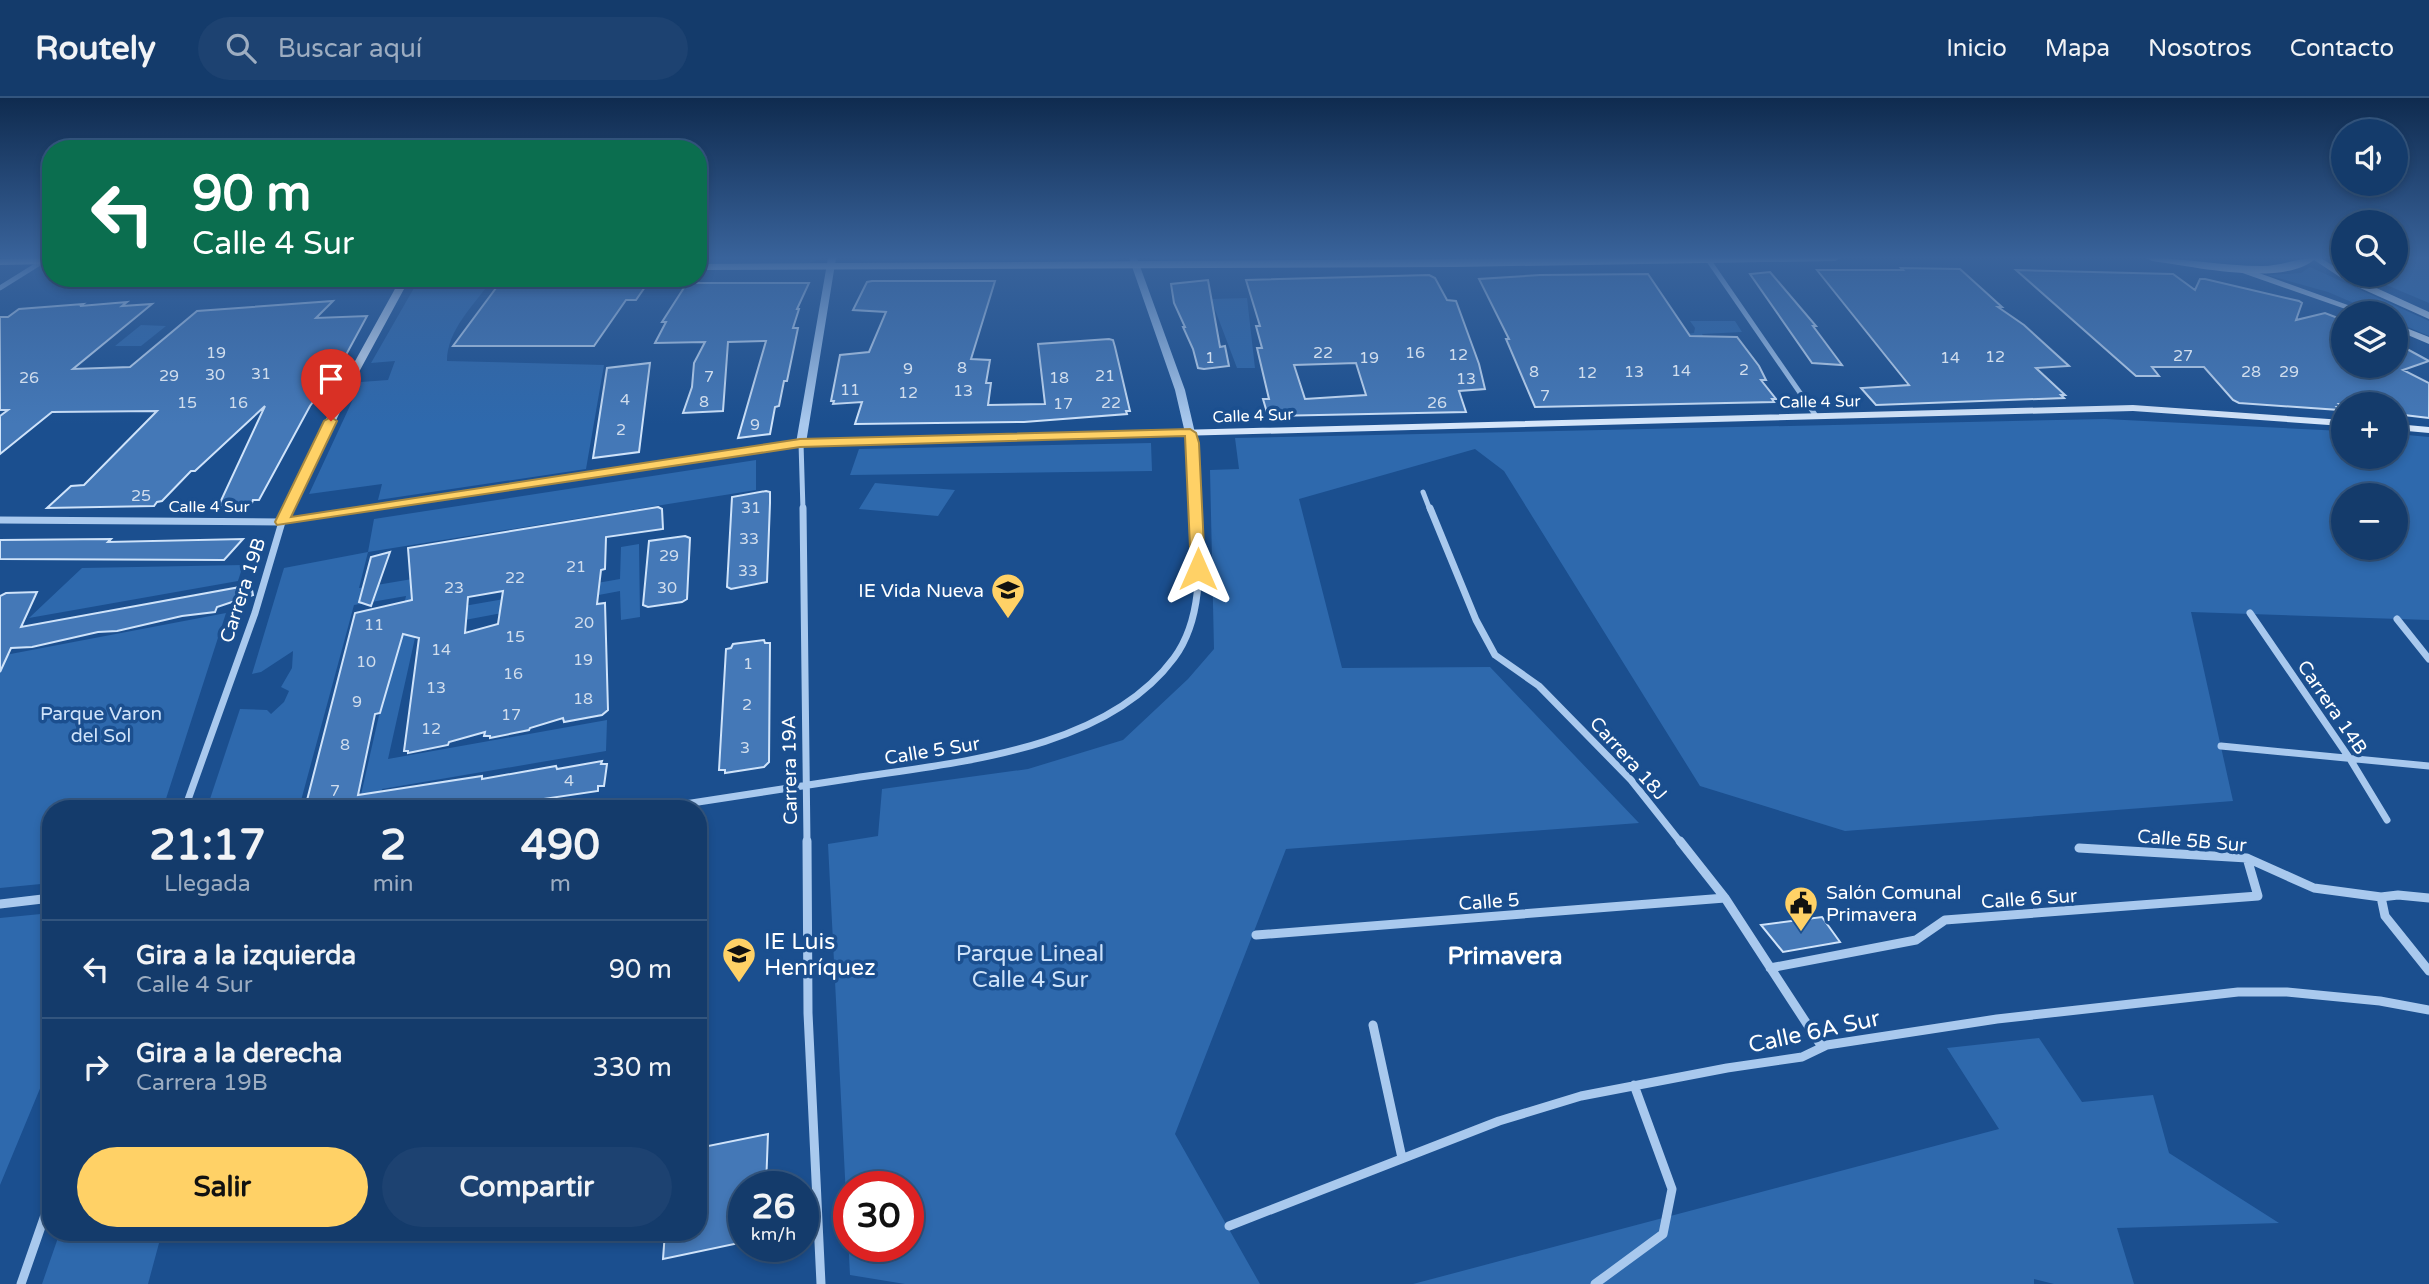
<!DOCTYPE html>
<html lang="es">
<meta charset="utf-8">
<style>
:root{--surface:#143b6b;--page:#1d4271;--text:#f1f3f6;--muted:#9dadc1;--line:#33557e;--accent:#ffd166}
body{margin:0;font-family:"Varela Round",sans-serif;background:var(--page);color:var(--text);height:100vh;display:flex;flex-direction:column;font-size:26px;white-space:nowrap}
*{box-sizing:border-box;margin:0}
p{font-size:23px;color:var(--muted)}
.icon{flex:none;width:38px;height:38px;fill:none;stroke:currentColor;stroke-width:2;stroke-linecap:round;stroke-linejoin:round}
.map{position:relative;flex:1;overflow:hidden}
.side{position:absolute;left:42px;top:702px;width:665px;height:441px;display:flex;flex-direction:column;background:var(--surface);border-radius:28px;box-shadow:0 4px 10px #0003,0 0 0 2px var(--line)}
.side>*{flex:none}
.hud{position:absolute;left:42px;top:42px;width:665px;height:147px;border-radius:28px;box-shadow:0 4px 10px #0003,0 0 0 2px var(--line);background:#0b6e4f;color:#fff;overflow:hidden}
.controls{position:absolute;left:2331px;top:21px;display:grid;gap:14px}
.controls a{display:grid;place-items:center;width:77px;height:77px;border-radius:50%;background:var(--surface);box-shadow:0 4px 10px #0003,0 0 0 2px var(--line);font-size:35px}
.speed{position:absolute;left:728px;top:1073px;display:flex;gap:14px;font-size:35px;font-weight:700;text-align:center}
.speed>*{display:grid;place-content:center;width:91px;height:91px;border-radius:50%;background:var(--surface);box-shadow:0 4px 10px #0003,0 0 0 2px var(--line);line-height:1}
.speed small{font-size:18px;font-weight:400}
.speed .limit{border:10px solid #d22;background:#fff;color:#111}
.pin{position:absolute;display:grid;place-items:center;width:60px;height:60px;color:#fff;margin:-72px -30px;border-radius:50% 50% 50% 0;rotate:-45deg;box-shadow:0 0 7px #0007}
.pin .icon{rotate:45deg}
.me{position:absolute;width:77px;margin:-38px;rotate:0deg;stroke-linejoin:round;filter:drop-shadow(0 0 5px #0008)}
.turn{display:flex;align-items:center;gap:24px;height:147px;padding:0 35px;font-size:32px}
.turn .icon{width:91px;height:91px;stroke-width:2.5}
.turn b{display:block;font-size:49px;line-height:60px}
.eta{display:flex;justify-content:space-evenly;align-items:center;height:119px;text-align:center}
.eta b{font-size:42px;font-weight:800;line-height:49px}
.cta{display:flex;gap:14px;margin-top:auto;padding:14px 35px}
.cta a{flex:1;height:80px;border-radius:42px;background:var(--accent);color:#111;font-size:28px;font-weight:800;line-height:80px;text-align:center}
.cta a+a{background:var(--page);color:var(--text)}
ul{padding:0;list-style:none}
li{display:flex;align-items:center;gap:21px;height:98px;padding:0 35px;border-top:2px solid var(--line)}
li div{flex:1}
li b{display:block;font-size:26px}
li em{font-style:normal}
header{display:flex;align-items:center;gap:42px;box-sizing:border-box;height:98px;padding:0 35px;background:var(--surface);border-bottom:2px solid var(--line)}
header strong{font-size:33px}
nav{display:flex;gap:38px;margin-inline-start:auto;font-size:24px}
.search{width:490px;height:63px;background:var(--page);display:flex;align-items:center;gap:18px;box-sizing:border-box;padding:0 24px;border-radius:38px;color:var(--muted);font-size:26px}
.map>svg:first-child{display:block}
</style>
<header>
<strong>Routely</strong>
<div class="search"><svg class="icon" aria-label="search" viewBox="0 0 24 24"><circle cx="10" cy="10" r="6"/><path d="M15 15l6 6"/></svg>Buscar aquí</div>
<nav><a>Inicio</a><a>Mapa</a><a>Nosotros</a><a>Contacto</a></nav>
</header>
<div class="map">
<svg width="2429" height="1186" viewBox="0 0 2429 1186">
<rect width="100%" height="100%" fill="#1b4f8f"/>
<path fill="#2e69ad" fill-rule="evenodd" d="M698 160H820V161L809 165 698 166Z
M853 160H1121L1117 163H862Z
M1150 160H1685L1160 163Z
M2396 160H2429V205L2363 177H2396Z
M2310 169 2429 223V238L2396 224V215H2377L2328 194 2267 177 2301 175Z
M478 181 491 183C474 207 447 232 447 263L604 267 586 371 378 402 382 386 309 396 361 284 388 282 395 263 371 265 414 190 418 187 475 184Z
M1247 200 1255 270H1237L1211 201Z
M1690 223H1735L1742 234 1702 236 1733 284 1688 236 1694 235 1695 230Z
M141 227 166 228 141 248H115Z
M2105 321 2343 333V359H2396V336L2429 339V522L2191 514 2233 703 1845 733 1700 688 1504 373 1475 351 1299 401 1342 570 1490 569 1639 725 1286 751 1175 1036 1260 1186H905L850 1177 828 746 878 738 882 691 1028 671 1123 642 1188 581 1214 551 1210 372 1239 371 1235 340ZM2343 397H2396V450H2343ZM849 1088H908V1148H849Z
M1151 345 1152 373 850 377 859 351Z
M756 362V392L368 454 359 490 424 479 418 516 620 481 621 449 639 446 640 519 621 522 620 493 417 531 388 661 607 622 606 653 382 691 378 710H358L406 498 354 507 299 710H207L240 611 267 612 271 616 284 604 289 593 281 589 292 570 293 553 261 574 252 576 284 470 368 454 374 421Z
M875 385 955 392 938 418 859 411Z
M243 467 238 483 29 520 82 470Z
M226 515 163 710H51V785L0 790V558Z
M51 815V964L0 1087V820Z
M2039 940 2082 1004 2153 997 2169 1055 2279 1125 2117 1130 2134 1186H2054L2034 1181V1186H1413L1999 1031 1947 950Z
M60 1134H162L148 1186H42Z"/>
<path fill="#4478b7" stroke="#cfe3fa" stroke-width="2" fill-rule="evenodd" d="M1901 170 1960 171 2002 209H1998L2024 227 2069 268 2036 270 2065 297H2061L2064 300 1876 307 1861 290 1909 287 1817 172H1903Z
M2016 172 2173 176 2195 192 2200 181H2205L2299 203 2302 205 2296 222 2325 215 2343 222V268L2396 269V245L2429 263 2403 272 2429 285V320L2396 316V306H2339L2342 309H2337L2340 312 2239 305 2233 302 2204 269H2152L2159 278H2136Z
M1770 174 1816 228H1813L1842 267 1812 265 1750 176Z
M1648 176 1690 238 1737 239 1759 268 1766 282H1761L1776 301H1772L1774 304 1535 309 1506 241H1509L1479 181 1540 177Z
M1429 177 1435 180 1447 202 1456 203 1479 266 1485 291 1459 293 1466 314 1268 318 1263 301H1269L1257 250H1262L1256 228H1260L1246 182ZM1356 265 1366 297 1305 301 1294 267Z
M1208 182 1220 249 1225 248 1229 268 1204 271 1198 270 1193 251 1183 229H1185L1174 205 1171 186Z
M872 183H995L971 261 990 262 986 285H991L988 307 1045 306 1038 246 1109 241 1113 242 1115 249 1130 313H1126L1127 316 1024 324 855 326 862 304 833 306 834 303H831L840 257 869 254 886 214 853 212 867 184Z
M687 185H809L797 211H799L793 230H798L787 283H784L779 308 775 309 770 336 738 340 766 243 728 244 723 313 683 315 692 289 694 265 705 244 655 245 666 224H662Z
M499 186H647L636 202H626L594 248H453Z
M333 203 316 220 367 218 340 268 310 308 259 402H253L252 405 218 409 265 308 195 373H191L162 403 157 404 154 408 47 410 71 388 84 387 157 313 52 314 0 356V318L8 312H0V219H8L19 211 83 206 80 208 127 204 122 208 152 206 73 271 130 269 197 213Z
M650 265 639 354 593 360 607 270Z
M766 393 770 394V405L767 484 731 491 727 489 732 399Z
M658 409 662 411 663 431 606 439 605 471 601 472 597 506 605 505 608 612 602 617 564 624 563 620 530 630 529 632 490 640V638H484L485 634 449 644 448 647 408 655V653H404L419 540 403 536 380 615 375 616 358 697 482 678V681L556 668 557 671 602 663 601 666H607L604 688H598V693L483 710H305L355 515 412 502 408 450ZM503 493 498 526 465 535 468 499Z
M685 438 690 440 687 501 682 504 648 509 643 507 649 443Z
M111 441 108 444 243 441 224 462 0 461V442Z
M390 454 371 508 359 504 371 459Z
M251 487 253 497 217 509 215 514 182 518 117 533 98 534 32 549 11 550 0 574V498L6 495 37 494 21 529Z
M764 542 765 545H770L769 664 764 669 725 675V672H719L726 551 731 550 733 546Z
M1822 819 1840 844 1783 854 1761 827Z
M768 1036 766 1088H744V1144L663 1161 665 1134H698V1050Z"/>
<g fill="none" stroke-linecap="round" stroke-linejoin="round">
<path stroke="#a9c9ee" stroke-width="5" d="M1707 160 1816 318
M0 190 40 165
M1190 335 1193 345 1197 412
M801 345 803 412
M1423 394 1430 412"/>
<path stroke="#a9c9ee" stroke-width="7" d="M803 410 807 745
M1430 410 1476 522 1495 557 1539 588 1631 682 1681 745
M0 422 282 424 255 515 185 710
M2250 515 2350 661 2387 722
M2397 521 2429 561
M2221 648 2429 668
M659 710C724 700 789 690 854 680 959 664 1106 652 1174 560 1205 518 1199 459 1197 410"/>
<path stroke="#a9c9ee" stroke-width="9" d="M807 743 808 915 821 1186
M1680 743 1725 800 1822 949
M2079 750 2247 760 2314 790 2381 799 2398 797 2429 800
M2381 799 2385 818 2429 873
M0 806 51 800
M1256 837 1725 800
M1770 870 1916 842 1945 822 2258 798 2247 760
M1373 927 1402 1060
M1229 1128 1499 1023 1581 998 1727 970 1802 959 1827 947 1997 921 2238 894H2287L2380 903 2429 912
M21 1186 51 1100
M1595 1186 1663 1136 1672 1091 1634 987"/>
<path fill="#a9c9ee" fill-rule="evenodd" d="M828 160H836L806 345 801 348 796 345Z
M1129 160H1137L1185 292 1195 335 1193 337H1187L1185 335 1175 292Z"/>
<path fill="#d6e6fa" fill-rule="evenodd" d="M2311 160H2321L2343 174V177H2348L2429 214V221L2349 185Z
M2231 167H2237L2370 215H2357L2231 171Z
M401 180H410L359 274 290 419 801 342 2133 307 2343 322V328L2133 313 801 348 278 427 276 424 349 274Z
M2396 226 2429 239V246L2396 232Z
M2396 326 2429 329V335L2396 332Z"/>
<path fill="#f0f6ff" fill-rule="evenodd" d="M51 160V166L0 167V161Z
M1614 160H1841L1835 163 1454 169 698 172V166Z
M2146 160C2185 160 2223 168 2262 168 2281 168 2297 160 2316 160 2285 190 2192 168 2152 163Z"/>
</g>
<linearGradient id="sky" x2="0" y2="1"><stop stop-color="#0f2b4f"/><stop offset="0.49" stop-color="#39639b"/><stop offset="1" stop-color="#39639b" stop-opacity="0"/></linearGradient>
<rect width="2429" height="326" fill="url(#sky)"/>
<path fill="#ffd166" stroke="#a68842" stroke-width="2" d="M331 319 337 323 291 419 800 341 1190 331 1196 335 1199 345 1205 471 1198 475 1191 471 1185 338 800 349 277 427 275 424 324 323Z"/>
<defs>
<g id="school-pin" transform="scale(1.75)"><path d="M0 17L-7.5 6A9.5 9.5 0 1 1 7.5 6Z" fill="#ffd166" stroke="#1b4f8f"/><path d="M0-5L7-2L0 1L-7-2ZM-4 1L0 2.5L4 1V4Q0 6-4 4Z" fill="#111"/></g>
<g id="civic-pin" transform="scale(1.75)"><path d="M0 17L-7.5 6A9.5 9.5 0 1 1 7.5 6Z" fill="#ffd166" stroke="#1b4f8f"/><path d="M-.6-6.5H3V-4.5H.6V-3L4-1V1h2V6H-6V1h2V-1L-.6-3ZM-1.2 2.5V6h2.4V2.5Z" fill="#111"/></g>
</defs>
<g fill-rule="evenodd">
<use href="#school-pin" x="1008" y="492"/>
<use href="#civic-pin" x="1801" y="805"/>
<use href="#school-pin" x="739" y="856"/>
</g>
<g text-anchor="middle" stroke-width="7" stroke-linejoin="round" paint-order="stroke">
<g font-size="16" fill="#d0dded">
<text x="216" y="260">19</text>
<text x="1323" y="260">22</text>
<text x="1415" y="260">16</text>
<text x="1458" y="262">12</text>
<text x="2183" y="263">27</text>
<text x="1995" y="264">12</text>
<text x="1210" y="265">1</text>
<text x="1369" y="265">19</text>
<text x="1950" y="265">14</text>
<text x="962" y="275">8</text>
<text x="908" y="276">9</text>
<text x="1744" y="277">2</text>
<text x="1681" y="278">14</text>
<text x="1534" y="279">8</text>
<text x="1634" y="279">13</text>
<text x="2251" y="279">28</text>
<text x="2289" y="279">29</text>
<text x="1587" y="280">12</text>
<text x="261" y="281">31</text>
<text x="215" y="282">30</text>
<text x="169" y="283">29</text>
<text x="1105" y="283">21</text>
<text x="709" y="284">7</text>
<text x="29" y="285">26</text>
<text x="1059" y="285">18</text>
<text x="1466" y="286">13</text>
<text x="850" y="297">11</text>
<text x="963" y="298">13</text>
<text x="908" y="300">12</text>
<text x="1545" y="303">7</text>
<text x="625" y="307">4</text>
<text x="704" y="309">8</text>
<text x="187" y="310">15</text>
<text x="238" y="310">16</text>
<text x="1111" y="310">22</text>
<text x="1437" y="310">26</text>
<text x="1063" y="311">17</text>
<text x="755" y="332">9</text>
<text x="621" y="337">2</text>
<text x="141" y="403">25</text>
<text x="751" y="415">31</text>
<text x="749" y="446">33</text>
<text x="669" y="463">29</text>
<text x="576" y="474">21</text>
<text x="748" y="478">33</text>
<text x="515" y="485">22</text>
<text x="454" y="495">23</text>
<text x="667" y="495">30</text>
<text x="584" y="530">20</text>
<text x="374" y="532">11</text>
<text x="515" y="544">15</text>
<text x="441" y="557">14</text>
<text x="583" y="567">19</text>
<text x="366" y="569">10</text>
<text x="748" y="571">1</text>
<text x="513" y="581">16</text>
<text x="436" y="595">13</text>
<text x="583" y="606">18</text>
<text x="357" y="609">9</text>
<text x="747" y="612">2</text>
<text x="511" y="622">17</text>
<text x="431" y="636">12</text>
<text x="345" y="652">8</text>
<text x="745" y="655">3</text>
<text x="569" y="688">4</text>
<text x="335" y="698">7</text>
</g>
<g font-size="16" fill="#fff" stroke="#1b4f8f">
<text transform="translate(1820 303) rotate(-1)" y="6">Calle 4 Sur</text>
<text transform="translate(1253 317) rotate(-2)" y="6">Calle 4 Sur</text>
<text x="209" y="414">Calle 4 Sur</text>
</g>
<g font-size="19" fill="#fff" stroke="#1b4f8f">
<text transform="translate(242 492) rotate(-72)" y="7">Carrera 19B</text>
<text transform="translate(2333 609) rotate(56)" y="7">Carrera 14B</text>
<text transform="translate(932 652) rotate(-9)" y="7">Calle 5 Sur</text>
<text transform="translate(1629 660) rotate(48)" y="7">Carrera 18J</text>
<text transform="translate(789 672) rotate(-91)" y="7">Carrera 19A</text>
<text transform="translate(2192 742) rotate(5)" y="7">Calle 5B Sur</text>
<text transform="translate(2029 800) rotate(-4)" y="7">Calle 6 Sur</text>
<text transform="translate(1489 803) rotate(-4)" y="7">Calle 5</text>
</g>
<g font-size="19" fill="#fff" stroke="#1b4f8f" text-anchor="end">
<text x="984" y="499">IE Vida Nueva</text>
<text x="1826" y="801" text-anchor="start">Salón Comunal<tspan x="1826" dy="22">Primavera</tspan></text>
</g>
<g font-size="19" fill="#cfe3fa" stroke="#1b4f8f">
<text x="101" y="622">Parque Varon<tspan x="101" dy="22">del Sol</tspan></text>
</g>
<g font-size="23" fill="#fff" stroke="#1b4f8f" text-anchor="start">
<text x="764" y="851">IE Luis<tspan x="764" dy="26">Henríquez</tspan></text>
</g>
<g font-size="23" fill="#cfe3fa" stroke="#1b4f8f">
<text x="1030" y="863">Parque Lineal<tspan x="1030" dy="26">Calle 4 Sur</tspan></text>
</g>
<g font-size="23" fill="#fff" stroke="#1b4f8f">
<text transform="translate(1814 933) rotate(-12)" y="8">Calle 6A Sur</text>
</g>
<g font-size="24" font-weight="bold" fill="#fff" stroke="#1b4f8f">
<text x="1505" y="866">Primavera</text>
</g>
</g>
</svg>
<div class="controls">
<a><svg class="icon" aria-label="sound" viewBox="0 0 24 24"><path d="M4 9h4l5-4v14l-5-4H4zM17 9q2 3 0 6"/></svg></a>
<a><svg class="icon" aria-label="search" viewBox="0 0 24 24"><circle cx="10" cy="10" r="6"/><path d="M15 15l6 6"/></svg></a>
<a><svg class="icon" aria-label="layers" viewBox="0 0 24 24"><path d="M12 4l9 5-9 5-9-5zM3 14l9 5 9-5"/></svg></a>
<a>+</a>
<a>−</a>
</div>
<div class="speed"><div>26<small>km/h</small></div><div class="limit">30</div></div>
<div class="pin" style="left:331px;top:323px;background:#d93025"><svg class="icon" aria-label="arrive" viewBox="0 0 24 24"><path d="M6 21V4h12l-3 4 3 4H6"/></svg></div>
<svg class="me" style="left:1198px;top:471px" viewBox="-20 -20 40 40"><path d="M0-17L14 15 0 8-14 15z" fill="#ffd166" stroke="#fff" stroke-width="4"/></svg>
<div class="hud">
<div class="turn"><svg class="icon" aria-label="left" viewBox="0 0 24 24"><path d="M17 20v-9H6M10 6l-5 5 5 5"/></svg><div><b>90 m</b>Calle 4 Sur</div></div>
</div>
<section class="side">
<div class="eta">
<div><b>21:17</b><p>Llegada</p></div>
<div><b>2</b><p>min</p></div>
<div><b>490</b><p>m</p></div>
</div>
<ul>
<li><svg class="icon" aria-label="left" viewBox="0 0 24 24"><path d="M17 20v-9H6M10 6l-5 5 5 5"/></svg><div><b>Gira a la izquierda</b><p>Calle 4 Sur</p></div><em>90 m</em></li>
<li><svg class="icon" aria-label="right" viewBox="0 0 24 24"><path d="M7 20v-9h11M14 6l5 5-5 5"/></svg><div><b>Gira a la derecha</b><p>Carrera 19B</p></div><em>330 m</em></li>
</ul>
<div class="cta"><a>Salir</a><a>Compartir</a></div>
</section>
</div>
